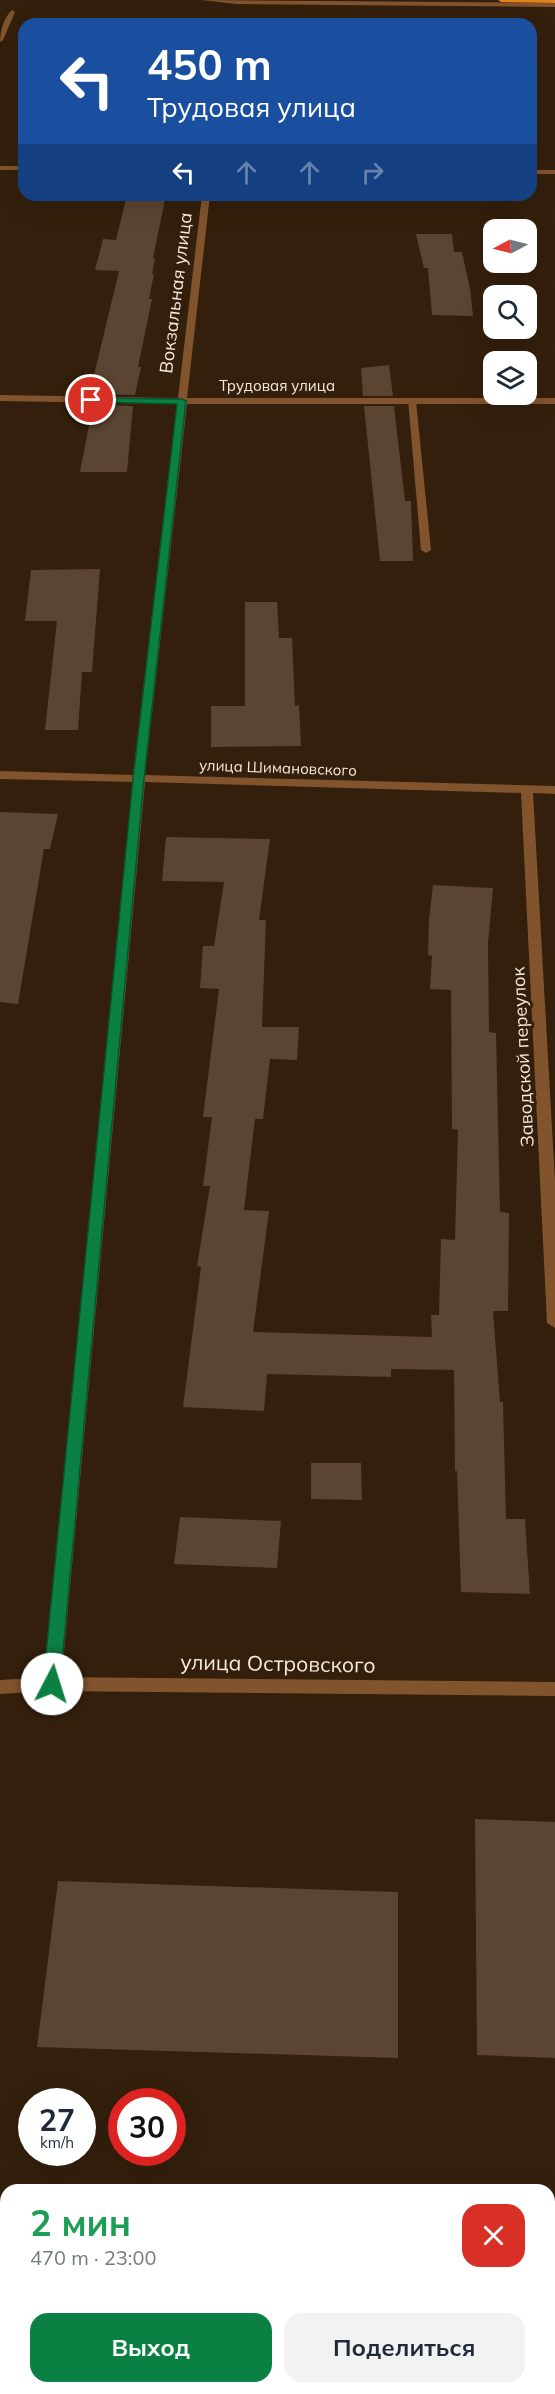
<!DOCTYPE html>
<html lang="ru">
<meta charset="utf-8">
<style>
:root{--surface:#fff;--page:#f2f2f3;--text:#1f2937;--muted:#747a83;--accent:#0b8043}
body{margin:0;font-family:Mulish,sans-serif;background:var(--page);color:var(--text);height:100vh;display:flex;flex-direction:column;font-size:22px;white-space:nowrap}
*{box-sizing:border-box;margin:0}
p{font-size:20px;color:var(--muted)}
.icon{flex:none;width:33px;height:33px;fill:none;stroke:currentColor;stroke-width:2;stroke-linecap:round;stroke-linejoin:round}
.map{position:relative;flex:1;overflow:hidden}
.sheet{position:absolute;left:0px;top:2184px;width:555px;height:210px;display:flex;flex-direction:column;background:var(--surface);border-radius:18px 18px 0 0;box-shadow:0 6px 24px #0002}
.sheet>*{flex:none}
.banner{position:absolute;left:18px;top:18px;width:519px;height:183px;border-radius:18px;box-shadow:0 6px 24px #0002;background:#1a4fa0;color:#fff;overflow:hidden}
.needle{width:39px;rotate:263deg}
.fabs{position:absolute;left:483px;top:219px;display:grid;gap:12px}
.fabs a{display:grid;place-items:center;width:54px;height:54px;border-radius:12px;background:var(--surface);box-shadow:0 6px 24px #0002;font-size:30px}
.speed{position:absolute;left:18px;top:2088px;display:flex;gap:12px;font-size:30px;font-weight:700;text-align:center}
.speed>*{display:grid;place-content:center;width:78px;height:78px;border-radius:50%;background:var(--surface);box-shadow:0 6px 24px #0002;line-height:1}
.speed small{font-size:15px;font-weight:400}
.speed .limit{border:9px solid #d22;background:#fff;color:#111}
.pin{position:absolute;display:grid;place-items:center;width:51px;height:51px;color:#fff;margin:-26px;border:3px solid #fff;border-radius:50%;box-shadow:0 2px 6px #0007}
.me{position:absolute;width:66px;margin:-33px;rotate:5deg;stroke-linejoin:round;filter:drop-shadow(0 0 4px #0008)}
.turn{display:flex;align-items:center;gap:21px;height:126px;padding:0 30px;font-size:27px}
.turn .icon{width:78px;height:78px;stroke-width:2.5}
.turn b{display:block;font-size:42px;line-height:51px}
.lanes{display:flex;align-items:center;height:57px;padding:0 30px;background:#0003;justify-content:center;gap:30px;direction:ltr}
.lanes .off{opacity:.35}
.round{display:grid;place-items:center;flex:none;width:63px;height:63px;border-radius:18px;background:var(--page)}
.overview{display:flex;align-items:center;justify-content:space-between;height:102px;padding:0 30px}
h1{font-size:36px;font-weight:700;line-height:45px;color:#1e9e55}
.cta{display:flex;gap:12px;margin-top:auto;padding:12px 30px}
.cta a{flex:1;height:69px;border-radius:18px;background:var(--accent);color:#fff;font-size:24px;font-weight:700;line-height:69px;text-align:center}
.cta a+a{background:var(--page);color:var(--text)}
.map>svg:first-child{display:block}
</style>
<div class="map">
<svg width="555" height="2394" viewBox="0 0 555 2394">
<rect width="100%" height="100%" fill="#331f0c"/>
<path fill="#5b4431" d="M127 195H166L153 258H155L152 274H154L149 299H152L138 367H141L135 395 95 394 99 379H93L119 271 95 270 103 239 116 240Z
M416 234H452L454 252H462L470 288 473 316 432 315 428 268H424Z
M389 365 393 396H363L361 368Z
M93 405 133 406 127 472H80Z
M364 406H394L405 501H411L413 561H380Z
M100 569 92 672H82L78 730H45L57 621H25L31 570Z
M245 602H277L279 638H292L295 706 299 705 301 746 211 747V706H245Z
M0 812 58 814 50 849H44L18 1004 0 1002Z
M166 837 270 839 259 920H266L262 1027H299L297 1060 270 1059 263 1119H255L244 1210 269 1211 253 1332 432 1337 431 1315H439L441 1239 455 1240 458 1130 452 1129 451 990 430 989 432 956 428 955 429 920 433 885 493 888 488 944 489 1032 496 1033 500 1212 509 1213 508 1311H493L500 1402H503L506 1519H525L530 1594 461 1592 457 1471H455L454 1370 391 1369V1377L267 1374 264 1411 183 1407 201 1267 197 1266 210 1186H203L212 1117H203L219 989 200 988 203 946H214L224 882 162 881Z
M311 1463H361L362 1500 311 1499Z
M180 1517 281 1521 277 1568 174 1564Z
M475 1819 555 1822V2058L477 2055Z
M58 1881 398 1892V2058L37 2047Z"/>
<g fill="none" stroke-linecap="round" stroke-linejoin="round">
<path fill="#82542d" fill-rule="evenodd" d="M408 399 416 401 431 550 426 553 421 550Z"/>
<path fill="#82542d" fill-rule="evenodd" d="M201 0 555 3V7L237 4Z
M12 10 15 12 3 40 0 42C0 31 4 17 12 10Z
M202 195H210L187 398H555V404H187L145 775 555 786V794L533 793 555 1181V1328L547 1323 521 793 145 782 61 1684 59 1689 52 1691 45 1689 43 1684 133 782 0 779V771L133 775 177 404 0 401V395L178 398Z"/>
<path fill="#82542d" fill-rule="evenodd" d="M0 166H24V170H0Z
M531 170H555V174H531Z
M52 1677 555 1682V1696L52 1691 0 1694V1680Z"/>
<path fill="#e0811b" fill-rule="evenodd" d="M498 0H555V3L501 2Z"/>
</g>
<path fill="#0b8043" stroke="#07532c" stroke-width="1.5" d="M88 398 182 399 186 401 144 779 60 1684 58 1689 52 1690 46 1689 43 1684 133 779 177 404 91 402 87 400Z"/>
<g text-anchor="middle" stroke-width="6" stroke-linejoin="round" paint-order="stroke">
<g font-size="15" fill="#f8eade" stroke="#331f0c">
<text x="277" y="391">Трудовая улица</text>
<text transform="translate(278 768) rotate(2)" y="5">улица Шимановского</text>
</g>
<g font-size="18" fill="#f8eade" stroke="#331f0c">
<text transform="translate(176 293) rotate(-83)" y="6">Вокзальная улица</text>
<text transform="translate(523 1057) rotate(-93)" y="6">Заводской переулок</text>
</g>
<g font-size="21" fill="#f8eade" stroke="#331f0c">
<text transform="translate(278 1664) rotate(1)" y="7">улица Островского</text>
</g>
</g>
</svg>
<div class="fabs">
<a><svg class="needle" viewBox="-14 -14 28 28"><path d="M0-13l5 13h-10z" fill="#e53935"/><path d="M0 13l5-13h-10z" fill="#747a83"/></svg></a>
<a><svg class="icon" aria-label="search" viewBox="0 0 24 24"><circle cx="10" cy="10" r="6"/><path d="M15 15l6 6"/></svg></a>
<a><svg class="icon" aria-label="layers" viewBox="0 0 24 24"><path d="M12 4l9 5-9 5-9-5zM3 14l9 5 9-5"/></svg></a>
</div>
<div class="speed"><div>27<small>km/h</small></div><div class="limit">30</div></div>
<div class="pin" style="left:91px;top:400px;background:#d93025"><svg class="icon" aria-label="arrive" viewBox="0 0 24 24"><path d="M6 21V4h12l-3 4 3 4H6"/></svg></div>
<svg class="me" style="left:52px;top:1684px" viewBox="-20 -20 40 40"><circle r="19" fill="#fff"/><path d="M0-13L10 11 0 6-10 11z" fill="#0b8043"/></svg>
<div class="banner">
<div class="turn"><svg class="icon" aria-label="left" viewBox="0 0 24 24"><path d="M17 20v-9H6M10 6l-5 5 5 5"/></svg><div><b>450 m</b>Трудовая улица</div></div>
<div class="lanes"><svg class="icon" aria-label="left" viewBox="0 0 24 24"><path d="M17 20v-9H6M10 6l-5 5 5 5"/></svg><svg class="icon off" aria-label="ahead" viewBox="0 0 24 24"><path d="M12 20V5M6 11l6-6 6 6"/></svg><svg class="icon off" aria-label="ahead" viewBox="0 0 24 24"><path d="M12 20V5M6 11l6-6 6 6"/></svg><svg class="icon off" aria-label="right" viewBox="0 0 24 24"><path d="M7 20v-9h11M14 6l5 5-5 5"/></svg></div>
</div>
<section class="sheet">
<div class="overview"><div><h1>2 мин</h1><p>470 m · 23:00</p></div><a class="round" style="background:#d93025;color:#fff"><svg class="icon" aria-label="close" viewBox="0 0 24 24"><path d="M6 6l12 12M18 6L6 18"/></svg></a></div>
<div class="cta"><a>Выход</a><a>Поделиться</a></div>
</section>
</div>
